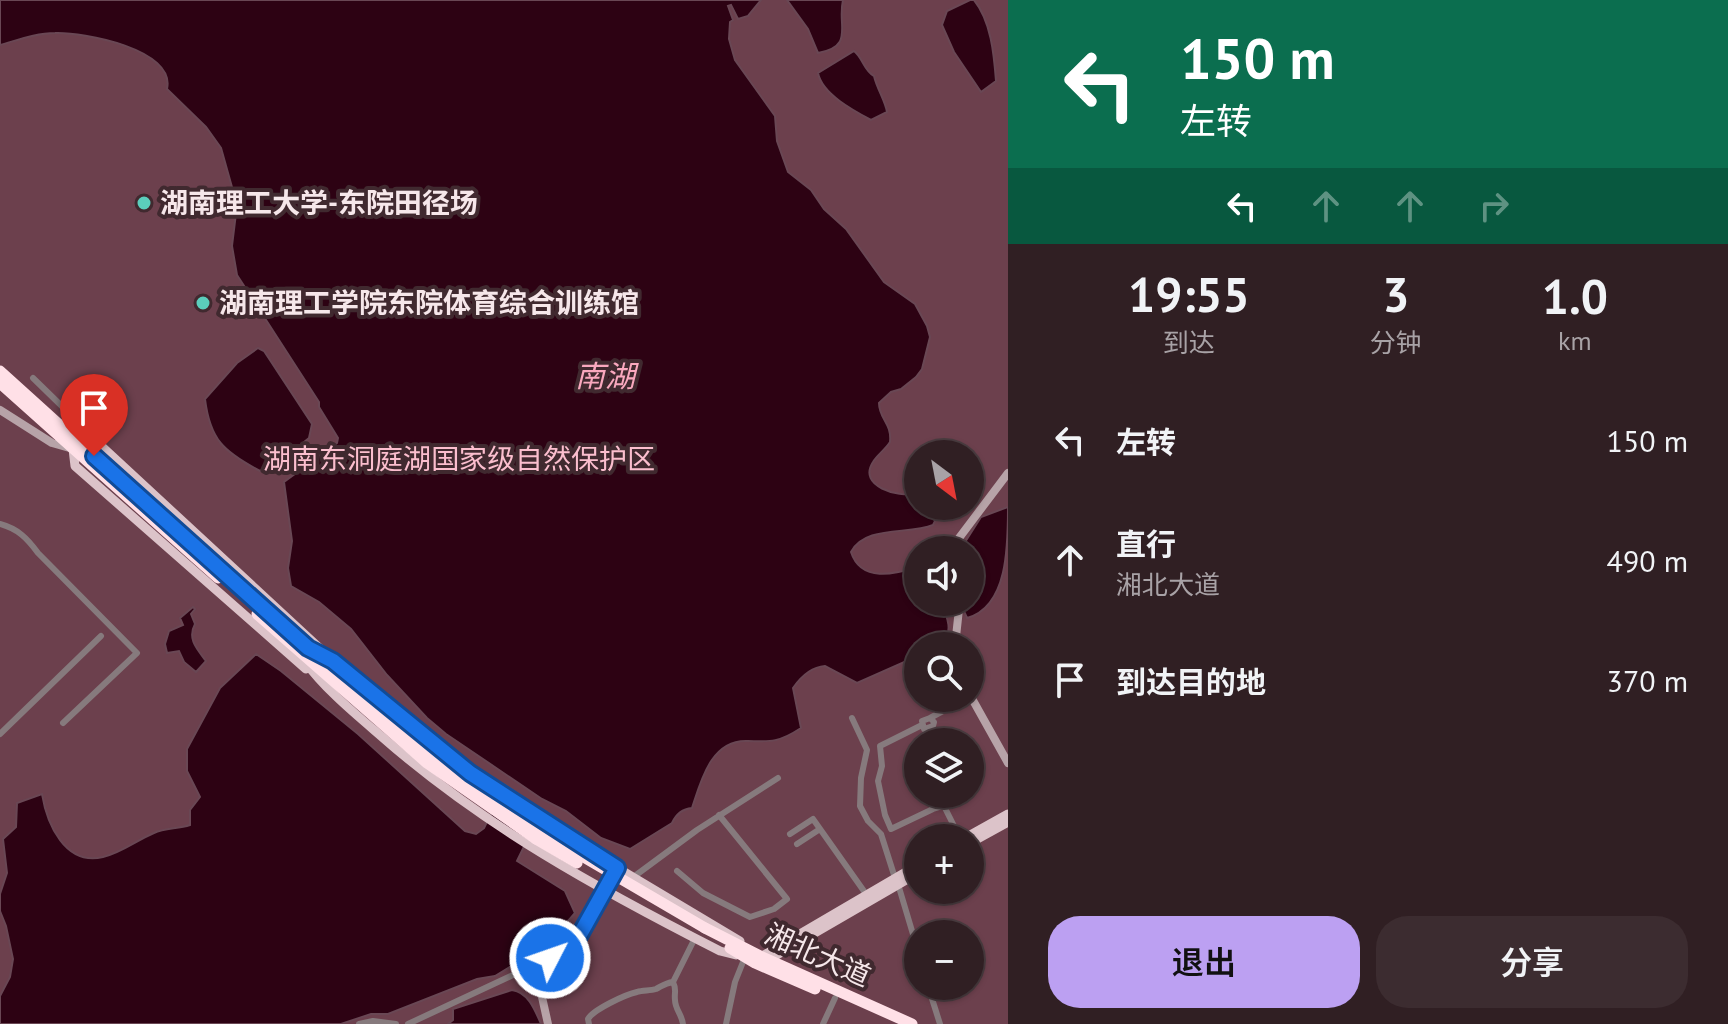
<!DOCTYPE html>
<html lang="zh">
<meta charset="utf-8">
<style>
:root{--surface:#301f23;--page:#3c2c30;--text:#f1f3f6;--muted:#a8a2a6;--line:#4b3d41;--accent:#bca0f2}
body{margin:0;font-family:"PT Sans","Noto Sans SC",sans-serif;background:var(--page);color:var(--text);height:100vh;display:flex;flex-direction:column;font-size:30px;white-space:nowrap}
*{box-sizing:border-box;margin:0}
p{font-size:26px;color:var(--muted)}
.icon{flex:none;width:44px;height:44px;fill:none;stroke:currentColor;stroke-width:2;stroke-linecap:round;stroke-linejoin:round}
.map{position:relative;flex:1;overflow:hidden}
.sheet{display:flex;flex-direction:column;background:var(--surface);width:720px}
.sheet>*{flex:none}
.hud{background:#0b6e4f;color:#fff;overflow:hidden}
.needle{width:52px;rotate:148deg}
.tools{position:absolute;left:904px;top:440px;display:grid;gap:16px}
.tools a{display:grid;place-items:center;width:80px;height:80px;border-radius:50%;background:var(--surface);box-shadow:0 2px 6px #0004,0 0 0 2px var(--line);font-size:40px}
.pin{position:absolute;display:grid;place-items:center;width:68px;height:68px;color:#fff;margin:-82px -34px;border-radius:50% 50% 50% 0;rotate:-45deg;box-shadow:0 0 8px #0007}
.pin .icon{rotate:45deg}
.me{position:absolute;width:88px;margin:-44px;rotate:49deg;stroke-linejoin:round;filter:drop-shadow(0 0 6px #0008)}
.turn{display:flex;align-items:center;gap:28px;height:168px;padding:0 40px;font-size:36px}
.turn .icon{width:104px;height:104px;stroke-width:2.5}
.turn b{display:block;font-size:56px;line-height:68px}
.lanes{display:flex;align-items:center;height:76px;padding:0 40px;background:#0003;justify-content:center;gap:40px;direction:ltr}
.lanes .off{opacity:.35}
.eta{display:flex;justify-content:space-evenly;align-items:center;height:136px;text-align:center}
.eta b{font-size:48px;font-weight:600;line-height:56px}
.primary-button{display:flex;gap:16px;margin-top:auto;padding:16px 40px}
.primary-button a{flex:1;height:92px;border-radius:32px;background:var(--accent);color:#111;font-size:32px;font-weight:600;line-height:92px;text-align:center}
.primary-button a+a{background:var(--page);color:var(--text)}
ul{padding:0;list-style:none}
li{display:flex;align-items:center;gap:24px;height:120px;padding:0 40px}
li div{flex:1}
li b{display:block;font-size:30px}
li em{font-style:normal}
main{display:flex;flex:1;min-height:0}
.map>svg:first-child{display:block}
</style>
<main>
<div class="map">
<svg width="1008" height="1024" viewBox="0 0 1008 1024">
<rect width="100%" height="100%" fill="#40292f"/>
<path fill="#6c404d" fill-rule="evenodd" d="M0 0H1008V1024H0ZM918 454H970V506H918ZM918 550H970V602H918ZM918 646H970V698H918ZM918 742H970V794H918ZM918 838H970V890H918ZM918 934H970V986H918Z"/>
<path fill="#2d0213" stroke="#694754" stroke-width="2" d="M0 0H761L748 16 738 19 731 5 728 6 733 20 730 22 729 39 735 60 775 116 777 141 788 172 811 190 824 209 846 229 884 282 915 304 927 326 930 337 922 369 916 377 901 389 891 392 879 403C879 419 892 423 890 442 885 450 877 455 873 462 857 487 899 497 915 494L918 497V506H925L935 521 933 525C908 535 865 525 851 552 861 583 895 574 918 567V602H940C948 617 954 632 941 646H918V656L857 683 825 666C811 667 800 678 793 688L801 728C780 742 771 742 748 741 711 739 701 781 692 808 682 809 676 814 672 823L630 849 601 838 566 811 542 799 446 734 427 718 387 675 351 629 319 602 291 586 288 568 292 541 284 482 337 443 338 438 319 407V402L237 275 232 246 237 205 221 148 206 127 167 89C176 49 83 32 55 33 36 33 18 40 0 45Z
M787 0H843C837 26 855 46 818 53L808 29Z
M970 0H974C991 21 994 54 996 81L981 92 954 52 942 25 947 11Z
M854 51C863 58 864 71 874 76 877 89 885 100 887 112L871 120C854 111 822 94 818 73Z
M258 348 264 351 312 424 309 438 282 460 260 471C224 452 210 440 205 399L237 363Z
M1008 507C1008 546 1008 607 967 618L960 602H970V550H960L981 517Z
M193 607 195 609 191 614 195 624C187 639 197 649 206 661L196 672 184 662 179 651 167 653 165 644 169 631 183 625 180 618Z
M256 654 281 671 358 734 465 831 476 834 484 828 505 784 542 810 517 861 565 891 575 913C562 929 550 937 532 946L522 939 515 946 520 958 515 964 495 976 477 979 388 1014H371L341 1024H0V996L10 977 13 959 6 926 0 911V894L7 873 3 839 16 827 17 803 42 794C47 824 65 866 103 857 121 853 137 840 154 833 165 828 178 829 190 825V810L200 797 187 771V749L220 688Z
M512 990C528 992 535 1010 541 1024H448L453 1020V1009Z"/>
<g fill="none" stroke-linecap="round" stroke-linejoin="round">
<path stroke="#867a7d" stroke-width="6" d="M33 378 74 418 79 433
M0 524C18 529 27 538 38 553L137 653 63 723
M852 718 867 750 861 778 860 806 868 821 881 834 895 878
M930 718 922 721 924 729 933 726 934 722 930 718 954 705
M922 725 880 746 882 766 878 781 885 815 891 829 933 809 946 805 948 799 943 794
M929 728 930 742
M0 734 101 636
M944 806 960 838
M933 809 929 798 936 794
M790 834 813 819 866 894
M797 844 820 829
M677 871 703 893 750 917 774 909 787 899 719 815
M632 878 697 830 778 778
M898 884 918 951
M673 982C677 990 674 992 675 1000 675 1009 682 1015 683 1024
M928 986 940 1024
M359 1024 373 1021 396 1024
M408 1024 513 975 536 970
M589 1024 588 1019C593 1010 624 995 637 992 643 990 650 991 656 989 662 986 665 983 673 982L695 938
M726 1024 735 982 745 957
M823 1024 835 998"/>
<path stroke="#b7a3a8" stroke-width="8" d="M0 410 52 443 73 449
M950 550 1008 473
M955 646 959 609 956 602
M970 695 1008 763
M548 1024 536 970 578 938 615 873"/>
<path stroke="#dcc3c9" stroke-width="9" d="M68 432 79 433 97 442 340 667 470 773 571 840 740 941
M73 449 75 466 306 669
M303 659C325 689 353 712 381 736 483 826 600 890 720 951L736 955
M965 838 1008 814
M970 843 1008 822
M759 958 918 865
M766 964 768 960 918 873"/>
<path stroke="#ffe0e7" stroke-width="11" d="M0 371C101 462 201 554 303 644 380 711 455 777 541 832
M0 383 218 578
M257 614 427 763 536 839
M705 928 760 956 912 1024
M730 948 755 963 815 989"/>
<path stroke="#ffe0e7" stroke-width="11" d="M541 832 705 928
M536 839 577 863"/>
</g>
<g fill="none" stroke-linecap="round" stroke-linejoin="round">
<g stroke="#114b97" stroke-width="20">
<path id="route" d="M94 456 308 648 333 661 470 773 617 868 578 938 550 958"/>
</g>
<use href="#route" stroke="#1a73e8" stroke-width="14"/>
</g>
<g fill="#5bcebc" stroke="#40292f" stroke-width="3">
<circle cx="144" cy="203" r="8"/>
<circle cx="203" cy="303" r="8"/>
</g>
<g text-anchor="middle" stroke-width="8" stroke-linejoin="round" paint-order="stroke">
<g font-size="28" font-weight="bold" fill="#f6e7ea" stroke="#40292f" text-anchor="start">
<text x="160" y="213">湖南理工大学-东院田径场</text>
<text x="219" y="313">湖南理工学院东院体育综合训练馆</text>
</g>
<g font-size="28" fill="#fbbece" stroke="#40292f">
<text x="459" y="469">湖南东洞庭湖国家级自然保护区</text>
</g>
<g font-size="28" fill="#f6e7ea" stroke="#40292f">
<text transform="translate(818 955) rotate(24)" y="10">湘北大道</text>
</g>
<g font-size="30" font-style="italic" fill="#f9a8be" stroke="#40292f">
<text x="605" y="387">南湖</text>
</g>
</g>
</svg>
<div class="tools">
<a><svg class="needle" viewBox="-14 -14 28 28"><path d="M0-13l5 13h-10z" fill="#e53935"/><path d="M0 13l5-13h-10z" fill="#a8a2a6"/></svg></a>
<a><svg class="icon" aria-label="sound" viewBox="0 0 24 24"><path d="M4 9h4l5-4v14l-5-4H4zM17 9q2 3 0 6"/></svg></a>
<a><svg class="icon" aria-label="search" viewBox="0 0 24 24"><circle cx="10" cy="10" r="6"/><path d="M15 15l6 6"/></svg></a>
<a><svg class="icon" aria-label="layers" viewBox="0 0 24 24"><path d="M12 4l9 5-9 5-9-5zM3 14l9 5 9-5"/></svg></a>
<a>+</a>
<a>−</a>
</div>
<div class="pin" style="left:94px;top:456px;background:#d93025"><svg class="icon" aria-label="arrive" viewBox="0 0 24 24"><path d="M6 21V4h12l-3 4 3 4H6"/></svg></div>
<svg class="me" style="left:550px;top:958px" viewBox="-20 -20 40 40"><circle r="17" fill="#1a73e8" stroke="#fff" stroke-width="3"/><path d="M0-11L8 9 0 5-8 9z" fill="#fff"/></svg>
</div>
<section class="sheet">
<div class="hud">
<div class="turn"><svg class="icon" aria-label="left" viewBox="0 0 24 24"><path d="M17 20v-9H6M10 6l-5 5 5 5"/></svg><div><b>150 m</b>左转</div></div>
<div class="lanes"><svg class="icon" aria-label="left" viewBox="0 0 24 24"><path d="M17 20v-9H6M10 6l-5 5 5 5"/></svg><svg class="icon off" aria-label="ahead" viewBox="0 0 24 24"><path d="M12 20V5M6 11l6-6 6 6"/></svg><svg class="icon off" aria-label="ahead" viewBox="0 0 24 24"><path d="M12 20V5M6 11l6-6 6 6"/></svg><svg class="icon off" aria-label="right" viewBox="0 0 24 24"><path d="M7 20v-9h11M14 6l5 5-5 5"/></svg></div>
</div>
<div class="eta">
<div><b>19:55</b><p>到达</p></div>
<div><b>3</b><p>分钟</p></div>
<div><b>1.0</b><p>km</p></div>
</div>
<ul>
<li><svg class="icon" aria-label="left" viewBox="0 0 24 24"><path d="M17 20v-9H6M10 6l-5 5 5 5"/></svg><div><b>左转</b></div><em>150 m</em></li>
<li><svg class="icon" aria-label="ahead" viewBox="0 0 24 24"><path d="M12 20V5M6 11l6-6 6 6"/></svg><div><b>直行</b><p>湘北大道</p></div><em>490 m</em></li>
<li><svg class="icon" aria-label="arrive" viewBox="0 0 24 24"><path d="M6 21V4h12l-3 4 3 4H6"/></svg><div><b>到达目的地</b></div><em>370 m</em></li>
</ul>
<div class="primary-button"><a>退出</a><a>分享</a></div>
</section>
</main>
